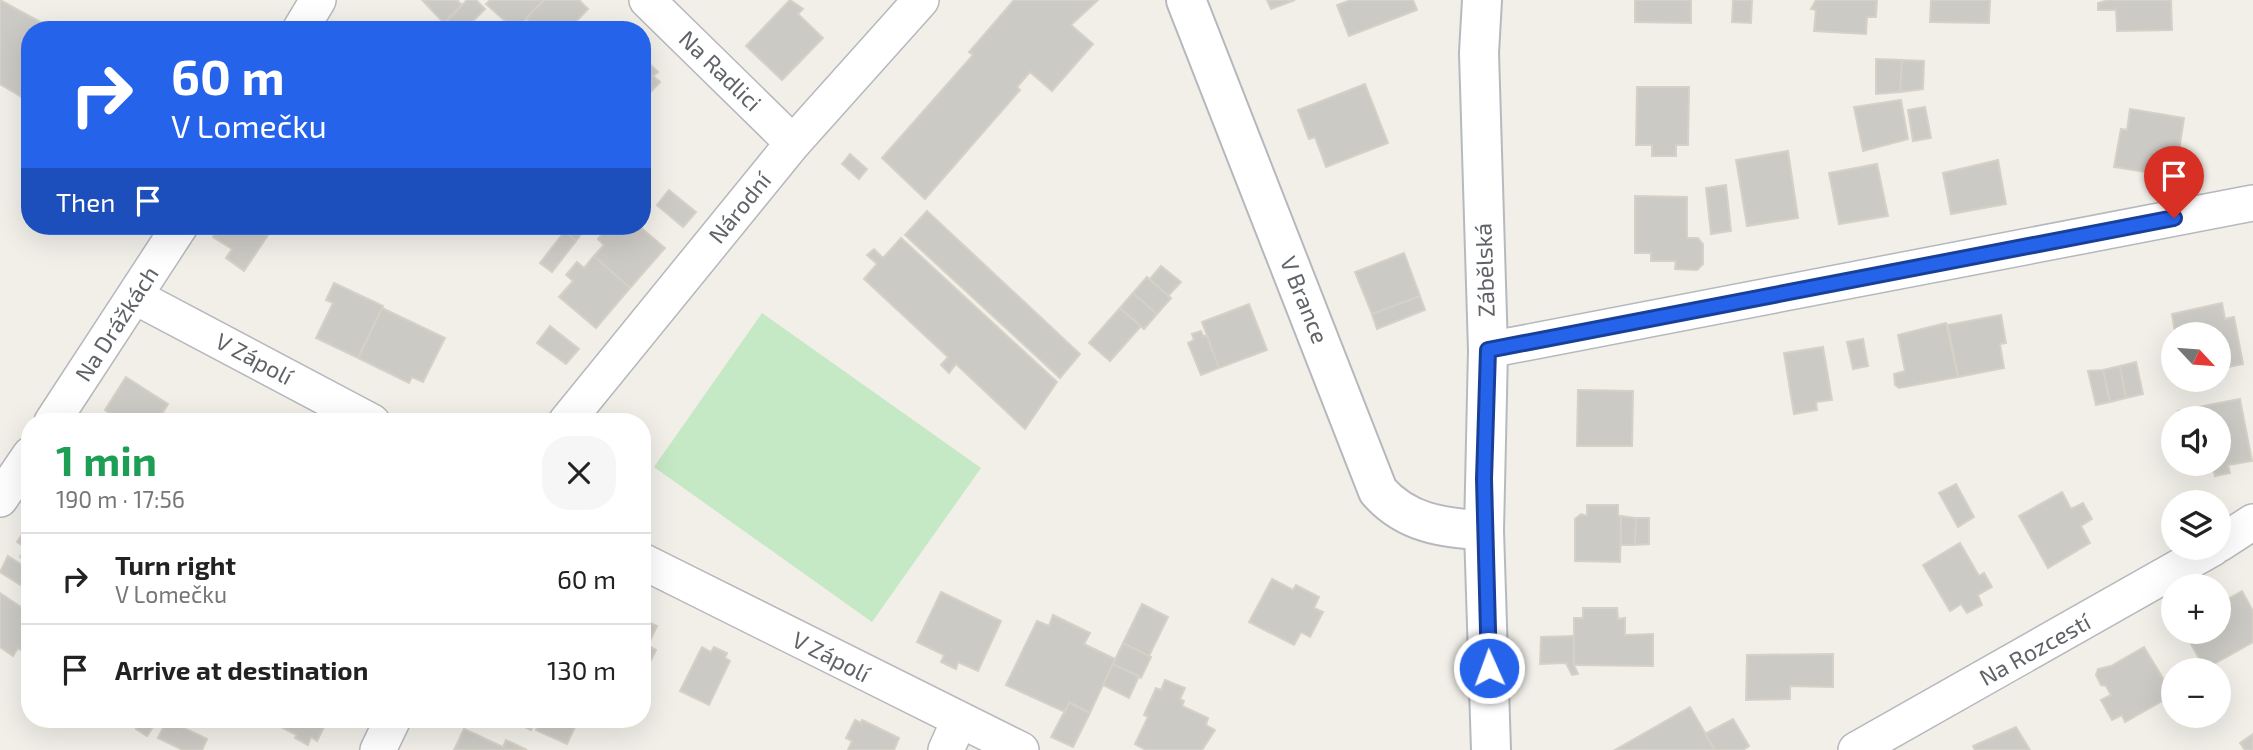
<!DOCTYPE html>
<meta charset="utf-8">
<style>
:root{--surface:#fff;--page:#f6f6f6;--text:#222;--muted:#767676;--line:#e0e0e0}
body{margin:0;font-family:"Exo 2",sans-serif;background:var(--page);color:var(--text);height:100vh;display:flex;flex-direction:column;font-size:26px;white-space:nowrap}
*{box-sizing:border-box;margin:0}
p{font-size:23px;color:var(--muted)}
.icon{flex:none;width:38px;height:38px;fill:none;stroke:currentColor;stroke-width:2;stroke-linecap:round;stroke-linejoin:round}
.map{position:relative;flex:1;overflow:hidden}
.details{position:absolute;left:21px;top:413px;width:630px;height:315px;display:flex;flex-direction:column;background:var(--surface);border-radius:28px;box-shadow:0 7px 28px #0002}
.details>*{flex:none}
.guide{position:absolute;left:21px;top:21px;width:630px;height:214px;border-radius:28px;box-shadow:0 7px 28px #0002;background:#2563eb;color:#fff;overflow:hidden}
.needle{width:46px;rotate:116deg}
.buttons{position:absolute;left:2161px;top:322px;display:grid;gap:14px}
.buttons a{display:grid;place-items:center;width:70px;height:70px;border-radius:50%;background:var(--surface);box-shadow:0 7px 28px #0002;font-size:35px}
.pin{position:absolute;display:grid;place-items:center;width:60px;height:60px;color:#fff;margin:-72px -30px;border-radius:50% 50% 50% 0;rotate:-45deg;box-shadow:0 0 7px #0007}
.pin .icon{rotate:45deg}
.me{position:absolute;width:77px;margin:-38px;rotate:358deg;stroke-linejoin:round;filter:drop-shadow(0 0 5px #0008)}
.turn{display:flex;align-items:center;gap:24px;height:147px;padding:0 35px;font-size:32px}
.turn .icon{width:91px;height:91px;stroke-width:2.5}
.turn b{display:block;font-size:49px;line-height:60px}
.then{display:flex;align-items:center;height:66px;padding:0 35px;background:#0003;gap:14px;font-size:26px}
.round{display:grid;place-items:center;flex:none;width:74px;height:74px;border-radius:28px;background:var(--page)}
.headline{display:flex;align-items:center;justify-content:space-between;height:119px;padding:0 35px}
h1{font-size:42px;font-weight:700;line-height:52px;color:#1e9e55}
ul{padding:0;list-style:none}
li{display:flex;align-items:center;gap:21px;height:91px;padding:0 35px;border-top:2px solid var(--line)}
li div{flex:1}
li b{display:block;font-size:26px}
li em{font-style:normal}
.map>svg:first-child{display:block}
</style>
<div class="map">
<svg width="2253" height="750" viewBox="0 0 2253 750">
<rect width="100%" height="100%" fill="#f1efe8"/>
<path fill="#c5e8c5" d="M762 313 981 468 872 622 654 467Z"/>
<path fill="#cccac5" stroke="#d6d1c6" stroke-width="2" d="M0 0 55 30H30V102L0 84Z
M422 0H457L462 5 444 23Z
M467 0H476L485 9 464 30H438Z
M490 0H544L515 30 486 4Z
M544 0H579L588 9 568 30H538L526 18Z
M790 0 803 9 798 14 823 38 782 80 746 46Z
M1014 0H1098L1071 25 1093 44 1052 91 1030 72 1017 87 1020 90 925 199 882 158 973 55 969 52Z
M1267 0H1295L1271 9Z
M1351 0H1413L1417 10 1349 36 1337 5Z
M1635 0H1691V23L1635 22Z
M1733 0H1752L1751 23 1732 22Z
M1816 0H1877L1876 17H1867L1866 34 1814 31 1816 10 1811 9Z
M1931 0H1990L1989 23 1930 22Z
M2109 0H2171L2172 30 2117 31 2116 10H2098V3Z
M643 58 658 72 653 76 660 82 642 101Z
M1876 59 1902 60 1900 92 1876 94Z
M1902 60 1924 61 1923 89 1900 92Z
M1365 84 1388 143 1326 167 1315 137 1309 139 1298 110Z
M1637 87H1689L1688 145H1676V156H1652V145H1636Z
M1901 100 1908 139 1863 151 1854 107Z
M1925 107 1931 138 1913 141 1908 110Z
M2130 109 2184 118 2175 177 2163 175 2162 183 2151 181 2152 173 2114 167 2121 129 2127 130Z
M1788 151 1798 218 1747 226 1736 160Z
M850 154 867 169 859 179 842 164Z
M1998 160 2006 204 1951 214 1943 173Z
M1877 164 1888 216 1839 224 1829 173Z
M1726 185 1731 231 1711 234 1706 188Z
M669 190 696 212 683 227 657 205Z
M1635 196 1687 197V238H1698L1703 244V264L1697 270 1675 269 1676 261H1651V253H1635Z
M927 211 1080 354 1060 378 905 235Z
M217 226H274L244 271 226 258 232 249 213 237Z
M571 226H587L576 241 565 231Z
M621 226H639L665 248 630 288 594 256 604 245 598 239 608 227 615 232Z
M565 231 576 241 552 272 540 263Z
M901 238 1057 382 1025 429 956 364 949 373 941 365 948 357 864 279 877 264 867 255 874 249 883 258Z
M1404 253 1420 296 1372 314 1355 272Z
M594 256 630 288 596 328 559 297 573 281 566 275 577 262 584 268Z
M1161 266 1181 282 1168 296 1150 279Z
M1147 277 1171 298 1157 314 1133 293Z
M334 283 383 306 358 358 316 338 333 303 326 300Z
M1133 293 1157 314 1144 329 1120 308Z
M1420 296 1425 310 1377 329 1372 314Z
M2222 303 2225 319 2234 317 2243 364 2219 369V334H2174V345L2171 333 2175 332 2172 314Z
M1249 304 1267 350 1219 368 1202 322Z
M382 308 445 338 423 382 412 377 409 383 358 358Z
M1120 308 1141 326 1110 361 1089 343Z
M2001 315 2006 343 2000 344 2004 368 1958 377 1948 325Z
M1946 323 1958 377 1899 388 1895 385 1894 374 1905 371 1898 335Z
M550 326 579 349 566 364 537 343Z
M1201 331 1203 336H1207L1219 368 1201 375 1188 343 1194 340 1192 334Z
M1863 339 1868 366 1853 369 1847 342Z
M1823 347 1832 400 1816 402 1817 410 1794 414 1784 353Z
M2136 362 2143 394 2126 398 2120 366Z
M2120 366 2126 398 2110 402 2103 370Z
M2103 370 2110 402 2096 405 2088 371Z
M126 377 168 404 157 422H122L105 410Z
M1578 390 1633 391 1632 446H1577Z
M2240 399 2252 461 2228 465 2230 473 2215 476 2213 468 2188 473 2187 464H2219V418H2179L2178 411Z
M1956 484 1974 517 1958 527 1939 493Z
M2062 492 2071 509 2083 503 2092 519 2081 526 2090 543 2048 568 2019 516Z
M1587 505H1618V516H1621L1620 562 1575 561V519L1581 514 1587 516Z
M1621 516 1636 518 1635 545H1621Z
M1636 518H1649V544L1635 545Z
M30 522V563L20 557 26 548 17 542Z
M1960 543 1979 576 1984 573 1992 587 1978 595 1982 605 1967 613 1961 604 1950 611 1923 565Z
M8 556 30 570V591L0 572Z
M1272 579 1293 590 1296 585 1319 597 1314 608 1323 612 1310 637 1301 632 1294 645 1249 622Z
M2242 591 2253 611V642L2205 669 2187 637 2197 632H2219V604Z
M941 592 1001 621 978 671 958 662 956 669 941 662 944 655 917 642Z
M0 593 30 613V649L27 654 18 648 13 656 0 647Z
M1142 604 1168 617 1149 656 1123 643Z
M1583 608H1617L1618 619 1625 618V635L1653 634V666L1574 665V618H1583Z
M1053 615 1090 633 1084 644 1115 659 1090 713 1069 702 1065 712 1006 685 1037 621 1049 626Z
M642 619 657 626 648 645 656 650 642 678Z
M1574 636V665L1578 674 1572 675 1566 663 1540 664 1541 637Z
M1123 643 1151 657 1141 678 1113 664Z
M702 647 711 652 714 647 727 653 725 658 730 661 709 705 680 691Z
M2144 647 2173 695 2125 722 2122 715 2112 720 2101 700 2111 695 2106 686 2101 685 2096 675 2098 669 2111 666Z
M1833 654V687L1790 686V699L1746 700 1747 655Z
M1113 664 1139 676 1129 698 1103 685Z
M1165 680 1185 688 1180 699 1184 701 1182 706 1208 718 1206 725 1215 730 1202 750H1146L1135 744 1148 717 1144 715 1156 688 1161 690Z
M1069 703 1090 713 1073 747 1051 737Z
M1690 707 1715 750H1615Z
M142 719H158L147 736 136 729Z
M272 719H328L317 741 311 737 308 745 295 738 297 735 271 722Z
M510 719H536L531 730Z
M541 719H561L575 727 567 744 536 730Z
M1733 719 1749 746 1743 750H1715L1705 734Z
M167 720 207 739 202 750H183L158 738Z
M855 720 861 723 862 720 899 738 894 750H848L852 741 846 738Z
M2016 727 2030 750H1975L1973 746Z
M464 729 503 747 506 740 527 750H454Z
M2253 734V750H2245L2240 743Z"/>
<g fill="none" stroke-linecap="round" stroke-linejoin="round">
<g stroke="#b5b8bc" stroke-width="38">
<path id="minor" d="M647 0 793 143
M300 30 318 0
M136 297 372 422
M1488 350 2253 203
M52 422 180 226
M566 422 793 143 921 0
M0 499 30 455
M2219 544 2253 522
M642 561 1021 750
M378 750 393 719
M946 750 959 721
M1856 750 2213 548"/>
</g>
<g stroke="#b5b8bc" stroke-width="42">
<path id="tertiary" d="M1186 0 1378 491C1407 524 1442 527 1484 531"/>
</g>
<g stroke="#b6babf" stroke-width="42">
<path id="secondary" d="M1482 0 1479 53 1488 350 1484 531 1491 750"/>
</g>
<use href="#minor" stroke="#fff" stroke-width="35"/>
<use href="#tertiary" stroke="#fff" stroke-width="38"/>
<use href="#secondary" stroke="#fff" stroke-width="38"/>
</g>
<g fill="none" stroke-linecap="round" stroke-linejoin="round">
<g stroke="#184099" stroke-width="18">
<path id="route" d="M1489 668 1484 479 1488 350 2174 218"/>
</g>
<use href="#route" stroke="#2563eb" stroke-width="12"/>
</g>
<g text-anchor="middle" stroke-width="6" stroke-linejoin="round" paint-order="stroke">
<g font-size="23" fill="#5f6368" stroke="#fff">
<text transform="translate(720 71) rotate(44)" y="8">Na Radlici</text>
<text transform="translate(740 208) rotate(-51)" y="8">Národní</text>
<text transform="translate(1485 270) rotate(-92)" y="8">Zábělská</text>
<text transform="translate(1304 300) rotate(68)" y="8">V Brance</text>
<text transform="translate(117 324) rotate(-57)" y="8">Na Drážkách</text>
<text transform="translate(254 359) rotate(28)" y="8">V Zápolí</text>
<text transform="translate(2035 650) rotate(-29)" y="8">Na Rozcestí</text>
<text transform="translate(831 657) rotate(27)" y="8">V Zápolí</text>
</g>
</g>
</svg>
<div class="buttons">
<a><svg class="needle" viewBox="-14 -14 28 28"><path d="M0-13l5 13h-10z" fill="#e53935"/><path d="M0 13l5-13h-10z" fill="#767676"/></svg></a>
<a><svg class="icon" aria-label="sound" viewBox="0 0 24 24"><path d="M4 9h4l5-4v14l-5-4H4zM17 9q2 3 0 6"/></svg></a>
<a><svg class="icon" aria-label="layers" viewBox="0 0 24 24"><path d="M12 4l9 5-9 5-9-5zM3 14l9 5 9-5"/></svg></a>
<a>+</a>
<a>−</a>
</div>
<div class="pin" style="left:2174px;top:218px;background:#d93025"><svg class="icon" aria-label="arrive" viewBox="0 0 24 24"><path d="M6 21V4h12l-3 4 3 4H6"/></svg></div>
<svg class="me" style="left:1489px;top:668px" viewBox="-20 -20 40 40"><circle r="17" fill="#2563eb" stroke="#fff" stroke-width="3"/><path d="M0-11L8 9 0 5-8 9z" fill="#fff"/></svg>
<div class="guide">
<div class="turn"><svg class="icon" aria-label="right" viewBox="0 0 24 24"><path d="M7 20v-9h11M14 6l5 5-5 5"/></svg><div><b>60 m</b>V Lomečku</div></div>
<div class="then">Then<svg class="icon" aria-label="arrive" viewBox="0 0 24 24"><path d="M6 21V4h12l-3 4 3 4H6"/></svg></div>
</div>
<section class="details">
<div class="headline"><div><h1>1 min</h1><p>190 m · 17:56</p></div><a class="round"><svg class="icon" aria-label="close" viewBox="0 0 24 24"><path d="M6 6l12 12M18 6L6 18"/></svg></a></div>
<ul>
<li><svg class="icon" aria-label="right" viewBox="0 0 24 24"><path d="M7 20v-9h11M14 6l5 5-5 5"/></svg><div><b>Turn right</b><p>V Lomečku</p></div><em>60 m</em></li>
<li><svg class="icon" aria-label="arrive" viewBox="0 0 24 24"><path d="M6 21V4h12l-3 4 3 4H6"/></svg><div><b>Arrive at destination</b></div><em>130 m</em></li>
</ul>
</section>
</div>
